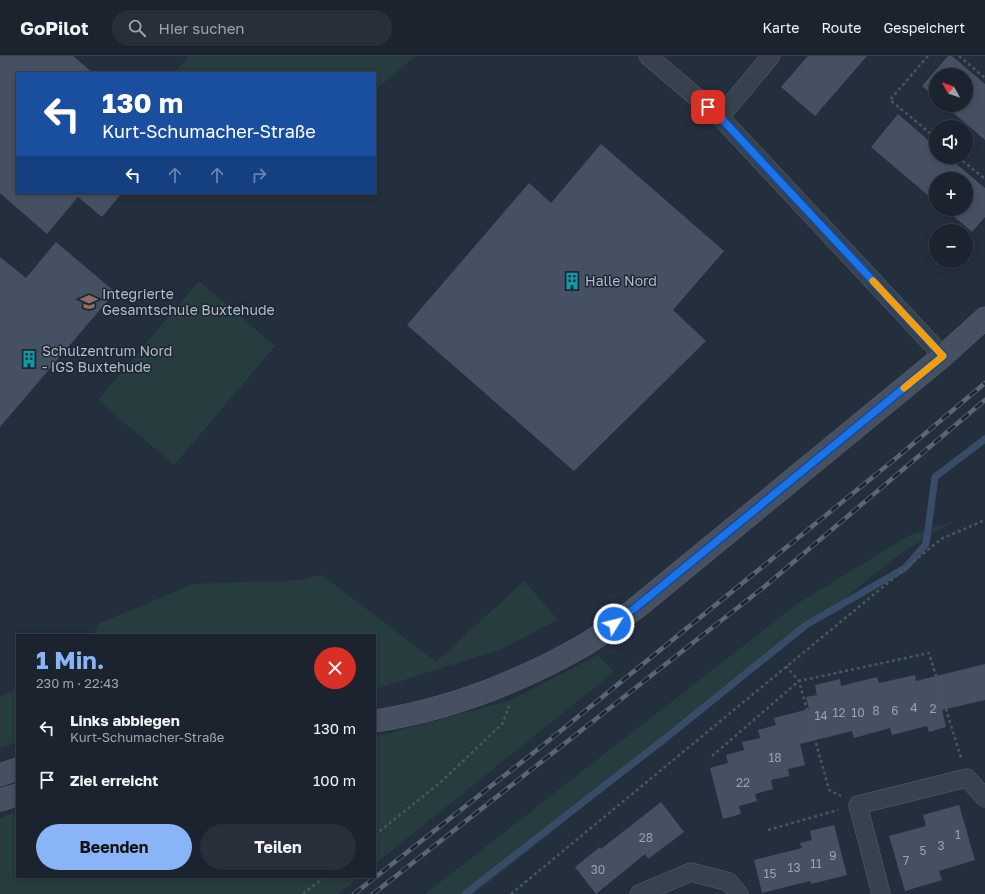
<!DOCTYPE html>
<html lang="de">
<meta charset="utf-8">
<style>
:root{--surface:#1b232e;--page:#282f3a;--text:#f1f3f6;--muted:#a0a4aa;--line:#39404a;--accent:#8ab4f8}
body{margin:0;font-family:"Golos Text",sans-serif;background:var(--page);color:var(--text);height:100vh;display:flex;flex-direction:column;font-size:15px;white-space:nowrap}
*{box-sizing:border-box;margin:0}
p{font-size:13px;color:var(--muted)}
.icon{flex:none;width:22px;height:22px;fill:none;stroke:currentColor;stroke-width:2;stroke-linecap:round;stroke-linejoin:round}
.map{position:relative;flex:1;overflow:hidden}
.details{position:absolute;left:16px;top:578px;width:360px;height:244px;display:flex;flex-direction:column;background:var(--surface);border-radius:0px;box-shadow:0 2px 6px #0003,0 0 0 1px var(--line)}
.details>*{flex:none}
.banner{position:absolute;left:16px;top:16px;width:360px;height:122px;border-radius:0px;box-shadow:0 2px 6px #0003,0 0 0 1px var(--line);background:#1a4fa0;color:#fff;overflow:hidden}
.needle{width:26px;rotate:310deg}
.controls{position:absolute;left:929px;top:12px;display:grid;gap:8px}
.controls a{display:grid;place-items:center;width:44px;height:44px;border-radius:50%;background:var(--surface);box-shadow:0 2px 6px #0003,0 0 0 1px var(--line);font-size:20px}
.pin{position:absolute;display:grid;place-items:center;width:34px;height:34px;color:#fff;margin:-17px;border-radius:8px;box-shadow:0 2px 6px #0006}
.me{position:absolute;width:44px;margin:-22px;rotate:54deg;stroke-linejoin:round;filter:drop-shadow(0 0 3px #0008)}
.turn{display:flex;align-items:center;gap:14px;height:84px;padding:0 20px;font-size:18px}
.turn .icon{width:52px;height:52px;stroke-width:2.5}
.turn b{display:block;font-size:28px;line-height:34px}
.lanes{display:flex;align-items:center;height:38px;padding:0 20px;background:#0003;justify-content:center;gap:20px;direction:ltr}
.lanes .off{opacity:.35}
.round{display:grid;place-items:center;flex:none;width:42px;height:42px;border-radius:21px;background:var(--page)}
.head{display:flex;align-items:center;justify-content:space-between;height:68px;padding:0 20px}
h1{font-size:24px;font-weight:700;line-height:30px;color:var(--accent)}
.primary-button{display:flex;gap:8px;margin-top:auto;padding:8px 20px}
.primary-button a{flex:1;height:46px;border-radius:24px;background:var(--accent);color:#111;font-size:16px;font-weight:700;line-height:46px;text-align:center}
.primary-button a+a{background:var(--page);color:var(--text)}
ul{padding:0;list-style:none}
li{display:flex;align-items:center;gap:12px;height:52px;padding:0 20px}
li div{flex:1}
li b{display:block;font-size:15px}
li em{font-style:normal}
header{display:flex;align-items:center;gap:24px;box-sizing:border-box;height:56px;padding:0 20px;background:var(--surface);border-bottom:1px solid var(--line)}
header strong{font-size:19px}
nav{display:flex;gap:22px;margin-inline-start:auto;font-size:14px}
.search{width:280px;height:36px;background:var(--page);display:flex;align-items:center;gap:10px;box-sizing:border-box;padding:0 14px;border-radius:22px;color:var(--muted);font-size:15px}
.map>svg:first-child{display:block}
</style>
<header>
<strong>GoPilot</strong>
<div class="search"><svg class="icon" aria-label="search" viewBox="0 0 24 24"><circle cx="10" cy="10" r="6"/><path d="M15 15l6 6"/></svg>Hier suchen</div>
<nav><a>Karte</a><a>Route</a><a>Gespeichert</a></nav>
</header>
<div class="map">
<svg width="985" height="838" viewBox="0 0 985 838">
<rect width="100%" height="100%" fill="#242f3e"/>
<path fill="#263c3f" d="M189 0H416L375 34V17H174Z
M199 225 275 290 174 409 98 344Z
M954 465 900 498 474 838H425L797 548 910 479Z
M322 519 436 606 524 525 558 564 499 594 375 633V579H93L98 568 193 528 298 524Z
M598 599 614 616 375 808V681L511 644Z
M17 633V686L0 692V640Z
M17 754V821H359L338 838H0V763Z"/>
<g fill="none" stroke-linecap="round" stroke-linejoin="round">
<path stroke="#394c67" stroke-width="7" d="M465 838 667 681 806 569 905 512 926 488 935 421 985 383"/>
</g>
<path fill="#455162" d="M0 0H73L93 17H17V137H122L102 161 78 141 47 178 0 137Z
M808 0H867L815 60 781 31Z
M948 0H952L985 28V84L944 49H966V19H936V42L922 30Z
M898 58 936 91V101H948L985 132V161L972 176 945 153H966V123H936V146L871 91Z
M601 88 724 195 673 254 706 285 574 415 407 269 529 127 551 147Z
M56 186 115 236 0 371V201L26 222Z
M985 608V644L942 654 946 671 929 676 927 670 892 679 890 672 854 682 852 675 800 688 805 709 788 713 789 720 771 724 773 733 755 738 757 745 739 750 741 758 723 763 710 712 728 707 726 699 744 694 742 686 760 682 758 674 776 669 774 662 809 653 806 641 817 639 815 629 840 623 841 630 877 621 879 627 915 619 916 625Z
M661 746 684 776 648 803 645 798 596 838 575 811 600 791 601 793Z
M959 749 975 804 939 815 942 824 905 835 889 780 926 770 923 759Z
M834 769 847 819 811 828 810 825 762 837 754 804 802 792 800 787 812 784 810 775Z"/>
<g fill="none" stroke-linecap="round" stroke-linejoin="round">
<g stroke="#565f6c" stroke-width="19">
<path id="street" d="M648 0 720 61 943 300
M720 61 771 0
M639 838 691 816 729 826 739 838
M881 838 858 749 967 722 985 742"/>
</g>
<g stroke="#565f6c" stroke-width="23">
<path id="secondary" d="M375 665C447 654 517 627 581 591 600 581 617 565 635 553L943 300 985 262
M0 719 17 713
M0 744 17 739"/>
</g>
<path stroke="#44595c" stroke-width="2.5" stroke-dasharray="3 3" stroke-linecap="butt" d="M928 0 890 44 936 82
M959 0 985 22
M958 101 985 123
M786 610 799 625 829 734 841 740
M712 700 799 625 929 597 961 702
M768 774 838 754
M375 779 442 725 503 667 509 650
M303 838 324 821
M511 838 941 483 985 464"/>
<use href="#street" stroke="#38414e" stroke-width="18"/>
<use href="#secondary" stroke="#465061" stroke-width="22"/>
<g stroke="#5a6575" stroke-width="4.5">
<path id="rail" d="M354 838 542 690 895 403 985 327
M373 838 764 531 985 344"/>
</g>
<use href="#rail" stroke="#1d2633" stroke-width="3" stroke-dasharray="9" stroke-linecap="butt"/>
</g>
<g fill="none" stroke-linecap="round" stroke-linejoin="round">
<g stroke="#114b97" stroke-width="10">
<path id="route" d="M614 568 635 552 943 300 720 61 708 51"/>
</g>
<use href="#route" stroke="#1a73e8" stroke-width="7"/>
<path stroke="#f59e0b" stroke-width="7" d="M873 225 943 300 904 332"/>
</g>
<defs>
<g id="building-bare" transform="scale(1.38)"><path d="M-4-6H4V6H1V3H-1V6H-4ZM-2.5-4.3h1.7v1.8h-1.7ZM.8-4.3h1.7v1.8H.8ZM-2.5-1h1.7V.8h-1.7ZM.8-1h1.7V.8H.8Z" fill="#0f9aa8" stroke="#1d2633" stroke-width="2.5" paint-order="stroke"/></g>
<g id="school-bare" transform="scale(1.38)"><path d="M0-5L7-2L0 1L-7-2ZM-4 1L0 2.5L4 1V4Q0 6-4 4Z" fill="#8d6e63" stroke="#1d2633" stroke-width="2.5" paint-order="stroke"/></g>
</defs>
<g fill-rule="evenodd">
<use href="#building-bare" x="572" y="225"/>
<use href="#school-bare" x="89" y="246"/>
<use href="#building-bare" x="29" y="303"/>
</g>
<g text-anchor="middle" stroke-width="3" stroke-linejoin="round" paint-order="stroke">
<g font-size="12" fill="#98a1af">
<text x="914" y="656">4</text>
<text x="933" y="657">2</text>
<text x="876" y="659">8</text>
<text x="895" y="659">6</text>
<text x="839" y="661">12</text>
<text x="858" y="661">10</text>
<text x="821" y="664">14</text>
<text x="775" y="706">18</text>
<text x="743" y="731">22</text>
<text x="958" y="783">1</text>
<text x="646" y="786">28</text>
<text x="941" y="794">3</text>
<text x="923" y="799">5</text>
<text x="833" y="804">9</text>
<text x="906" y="809">7</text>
<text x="816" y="812">11</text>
<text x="794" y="816">13</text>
<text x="598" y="818">30</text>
<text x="770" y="822">15</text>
</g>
<g font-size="14" fill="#b4bcc9" stroke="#1d2633" text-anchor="start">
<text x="585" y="230">Halle Nord</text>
<text x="102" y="243">Integrierte<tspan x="102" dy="16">Gesamtschule Buxtehude</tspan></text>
<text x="42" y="300">Schulzentrum Nord<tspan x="42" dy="16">- IGS Buxtehude</tspan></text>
</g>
</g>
</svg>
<div class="controls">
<a><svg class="needle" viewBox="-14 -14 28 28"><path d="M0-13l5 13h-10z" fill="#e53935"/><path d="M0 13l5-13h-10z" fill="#a0a4aa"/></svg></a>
<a><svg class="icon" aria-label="sound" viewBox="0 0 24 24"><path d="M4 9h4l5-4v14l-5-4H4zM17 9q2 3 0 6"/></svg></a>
<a>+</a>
<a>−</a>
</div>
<div class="pin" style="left:708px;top:51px;background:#d93025"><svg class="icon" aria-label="arrive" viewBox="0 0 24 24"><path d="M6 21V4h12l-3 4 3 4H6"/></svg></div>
<svg class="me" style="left:614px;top:568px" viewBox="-20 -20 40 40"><circle r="17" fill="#1a73e8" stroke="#fff" stroke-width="3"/><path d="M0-11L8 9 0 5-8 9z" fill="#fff"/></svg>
<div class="banner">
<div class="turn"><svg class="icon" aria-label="left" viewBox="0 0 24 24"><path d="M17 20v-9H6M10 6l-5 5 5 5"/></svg><div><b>130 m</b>Kurt-Schumacher-Straße</div></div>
<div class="lanes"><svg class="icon" aria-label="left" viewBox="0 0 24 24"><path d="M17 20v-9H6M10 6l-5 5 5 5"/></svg><svg class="icon off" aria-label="ahead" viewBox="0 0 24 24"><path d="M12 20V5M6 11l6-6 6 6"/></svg><svg class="icon off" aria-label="ahead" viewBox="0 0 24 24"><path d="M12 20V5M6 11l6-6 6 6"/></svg><svg class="icon off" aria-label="right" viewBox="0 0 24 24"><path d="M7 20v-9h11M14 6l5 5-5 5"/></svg></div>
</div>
<section class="details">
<div class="head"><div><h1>1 Min.</h1><p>230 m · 22:43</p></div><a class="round" style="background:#d93025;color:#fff"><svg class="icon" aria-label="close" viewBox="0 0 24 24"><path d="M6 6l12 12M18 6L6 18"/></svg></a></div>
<ul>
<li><svg class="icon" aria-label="left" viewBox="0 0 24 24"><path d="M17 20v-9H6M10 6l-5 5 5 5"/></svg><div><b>Links abbiegen</b><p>Kurt-Schumacher-Straße</p></div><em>130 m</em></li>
<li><svg class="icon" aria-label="arrive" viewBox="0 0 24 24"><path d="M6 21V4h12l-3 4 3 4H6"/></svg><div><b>Ziel erreicht</b></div><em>100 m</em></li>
</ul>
<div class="primary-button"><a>Beenden</a><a>Teilen</a></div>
</section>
</div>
